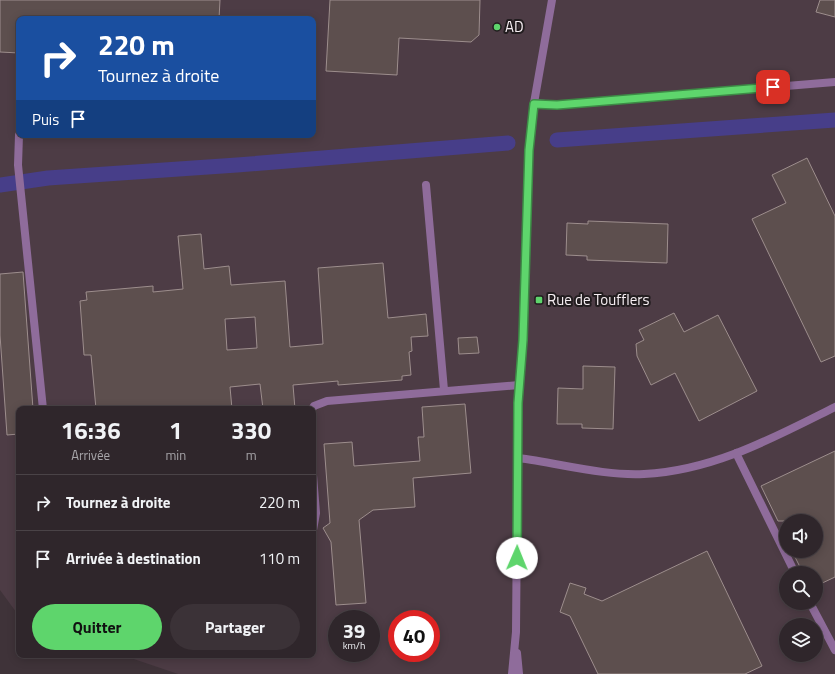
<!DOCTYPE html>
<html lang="fr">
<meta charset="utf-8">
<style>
:root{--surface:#2f262b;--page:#3b3237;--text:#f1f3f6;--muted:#a7a5a9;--line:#4a4347;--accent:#5ed56c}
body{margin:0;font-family:"Titillium Web",sans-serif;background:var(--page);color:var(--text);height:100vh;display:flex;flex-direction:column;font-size:15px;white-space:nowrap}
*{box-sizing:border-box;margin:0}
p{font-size:13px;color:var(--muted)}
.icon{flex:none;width:22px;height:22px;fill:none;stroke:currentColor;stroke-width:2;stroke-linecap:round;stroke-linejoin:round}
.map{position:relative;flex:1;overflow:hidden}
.details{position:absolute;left:16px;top:406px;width:300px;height:252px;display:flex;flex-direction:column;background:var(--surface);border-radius:8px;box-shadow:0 2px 10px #0003,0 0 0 1px var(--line)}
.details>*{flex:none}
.top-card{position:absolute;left:16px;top:16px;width:300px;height:122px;border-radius:8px;box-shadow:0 2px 10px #0003,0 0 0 1px var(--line);background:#1a4fa0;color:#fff;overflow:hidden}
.buttons{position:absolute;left:779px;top:514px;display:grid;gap:8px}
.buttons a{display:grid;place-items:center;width:44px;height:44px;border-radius:50%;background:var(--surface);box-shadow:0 2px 10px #0003,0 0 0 1px var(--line);font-size:20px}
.speed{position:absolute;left:328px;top:610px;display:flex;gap:8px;font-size:20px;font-weight:700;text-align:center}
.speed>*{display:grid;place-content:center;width:52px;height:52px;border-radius:50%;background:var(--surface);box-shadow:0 2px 10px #0003,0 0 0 1px var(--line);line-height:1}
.speed small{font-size:10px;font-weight:400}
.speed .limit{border:6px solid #d22;background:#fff;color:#111}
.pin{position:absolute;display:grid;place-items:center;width:34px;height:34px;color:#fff;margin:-17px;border-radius:8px;box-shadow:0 2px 6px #0006}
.me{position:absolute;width:44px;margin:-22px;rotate:1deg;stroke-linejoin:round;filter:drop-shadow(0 0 3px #0008)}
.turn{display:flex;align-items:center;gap:14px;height:84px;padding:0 16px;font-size:18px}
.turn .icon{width:52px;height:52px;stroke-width:2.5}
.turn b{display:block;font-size:28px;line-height:34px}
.then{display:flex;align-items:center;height:38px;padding:0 16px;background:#0003;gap:8px;font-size:15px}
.eta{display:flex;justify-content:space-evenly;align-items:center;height:68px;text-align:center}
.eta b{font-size:24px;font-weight:700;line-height:28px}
.button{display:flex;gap:8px;margin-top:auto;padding:8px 16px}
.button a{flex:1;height:46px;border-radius:24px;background:var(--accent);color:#111;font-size:16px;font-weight:700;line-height:46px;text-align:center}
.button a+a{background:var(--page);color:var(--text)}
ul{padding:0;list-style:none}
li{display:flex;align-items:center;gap:12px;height:56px;padding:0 16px;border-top:1px solid var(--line)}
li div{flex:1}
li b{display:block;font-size:15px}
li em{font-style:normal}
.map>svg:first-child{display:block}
</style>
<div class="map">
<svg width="835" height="674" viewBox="0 0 835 674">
<rect width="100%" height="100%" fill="#3f3339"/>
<path fill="#4d3c45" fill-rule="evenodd" d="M0 0H835V674H178L122 655H313V409H19V616L0 590ZM19 19H313V135H19ZM786 521H816V551H786ZM786 573H816V603H786ZM337 619H371V653H337ZM397 619H431V653H397ZM786 625H816V655H786Z"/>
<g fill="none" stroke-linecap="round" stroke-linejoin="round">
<path stroke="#473e89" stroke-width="15" d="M557 140 835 120
M0 185 48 178 237 165 508 143"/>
</g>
<path fill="#5d4f4e" stroke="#9d8e8d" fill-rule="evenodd" d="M0 0H220L219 19H19V53L0 52Z
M330 0H480L479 35 471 42 399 38 397 75 326 71Z
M820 0H835V17L816 12Z
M807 158 835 216V356L821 362 752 219 786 203 772 175Z
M588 221 668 224 667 263 587 260V256L566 255 567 223 588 224Z
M201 234 204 269 229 266 231 285 285 281 290 347 323 344 318 268 383 263 388 318 426 314 428 336 411 337 412 351 409 352 411 375 402 376V380L389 381 338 385V381L293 385 295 409H263L260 384 230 387 232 409H96L91 355H84L80 301 87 300 86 292 153 286V292L183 289 178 236ZM255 317 257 348 227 350 225 319Z
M23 272 33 409H19V434L7 435 0 335V274Z
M674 313 684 332 718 315 757 391 699 421 675 373 651 385 637 356 636 344 644 340 639 330Z
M477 337 479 353 459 354 458 338Z
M583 366 615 367 613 429 582 428V424H557L558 388 583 389Z
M465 404 471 473 413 478 415 507 373 510 359 520 366 603 336 605 331 542 323 528 330 523 324 444 352 442 354 466 420 461 418 437H424L422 407Z
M835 451V577L816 586V573H803L792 551H816V521H778L761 486Z
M707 551 762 666 745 674H598L570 616 560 612 570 583 586 588 584 594 602 601Z"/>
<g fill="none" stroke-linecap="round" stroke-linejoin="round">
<path stroke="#8f6c9b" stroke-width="8" d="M534 103 557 105 835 82
M736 453 795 573
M810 603 835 650"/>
<path stroke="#8f6c9b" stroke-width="8" d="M19 135 18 165 43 409
M426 185 444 390
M312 409 314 406 327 401 519 385
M518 458C559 463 602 476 644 474 713 471 775 437 835 407
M313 475 316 513 313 530"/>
<path stroke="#8f6c9b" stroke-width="8" d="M517 653 519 674
M512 674 516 632 518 403 523 340 529 150 534 103 552 0"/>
</g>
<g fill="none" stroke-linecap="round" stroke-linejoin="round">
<g stroke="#3d8a46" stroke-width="10">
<path id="route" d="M517 558 518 403 523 340 529 150 534 104 557 105 773 87"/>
</g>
<use href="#route" stroke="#5ed56c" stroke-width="7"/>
</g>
<g fill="#5ed56c" stroke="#221d1f" stroke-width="1.5">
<circle cx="497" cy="27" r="4"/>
<rect x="535" y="296" width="8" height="8" rx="2"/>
</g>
<g text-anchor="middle" stroke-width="4" stroke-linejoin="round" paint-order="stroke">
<g font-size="15" fill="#f6eef2" stroke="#221d1f" text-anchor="start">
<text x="505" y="32">AD</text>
<text x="547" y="305">Rue de Toufflers</text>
</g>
</g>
</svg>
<div class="buttons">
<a><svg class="icon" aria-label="sound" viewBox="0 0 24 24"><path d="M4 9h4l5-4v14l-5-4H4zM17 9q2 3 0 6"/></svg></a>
<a><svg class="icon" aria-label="search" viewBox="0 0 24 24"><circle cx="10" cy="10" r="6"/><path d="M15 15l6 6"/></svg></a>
<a><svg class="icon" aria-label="layers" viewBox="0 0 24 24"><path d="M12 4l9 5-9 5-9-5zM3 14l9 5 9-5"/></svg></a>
</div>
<div class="speed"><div>39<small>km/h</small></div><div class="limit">40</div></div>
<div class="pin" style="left:773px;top:87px;background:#d93025"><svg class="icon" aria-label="arrive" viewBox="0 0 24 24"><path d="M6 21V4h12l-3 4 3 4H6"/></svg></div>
<svg class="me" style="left:517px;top:558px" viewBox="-20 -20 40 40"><circle r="19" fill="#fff"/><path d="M0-13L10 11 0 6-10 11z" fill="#5ed56c"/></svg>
<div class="top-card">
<div class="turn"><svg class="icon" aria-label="right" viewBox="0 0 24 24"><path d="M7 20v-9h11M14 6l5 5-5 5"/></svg><div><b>220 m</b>Tournez à droite</div></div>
<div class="then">Puis<svg class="icon" aria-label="arrive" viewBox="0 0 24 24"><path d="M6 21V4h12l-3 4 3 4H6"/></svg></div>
</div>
<section class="details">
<div class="eta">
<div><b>16:36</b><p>Arrivée</p></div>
<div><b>1</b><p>min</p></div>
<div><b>330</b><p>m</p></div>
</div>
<ul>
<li><svg class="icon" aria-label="right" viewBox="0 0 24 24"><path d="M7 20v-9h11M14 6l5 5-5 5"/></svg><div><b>Tournez à droite</b></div><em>220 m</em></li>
<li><svg class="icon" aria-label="arrive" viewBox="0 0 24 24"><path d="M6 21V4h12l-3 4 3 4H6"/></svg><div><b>Arrivée à destination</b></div><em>110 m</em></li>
</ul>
<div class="button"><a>Quitter</a><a>Partager</a></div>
</section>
</div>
